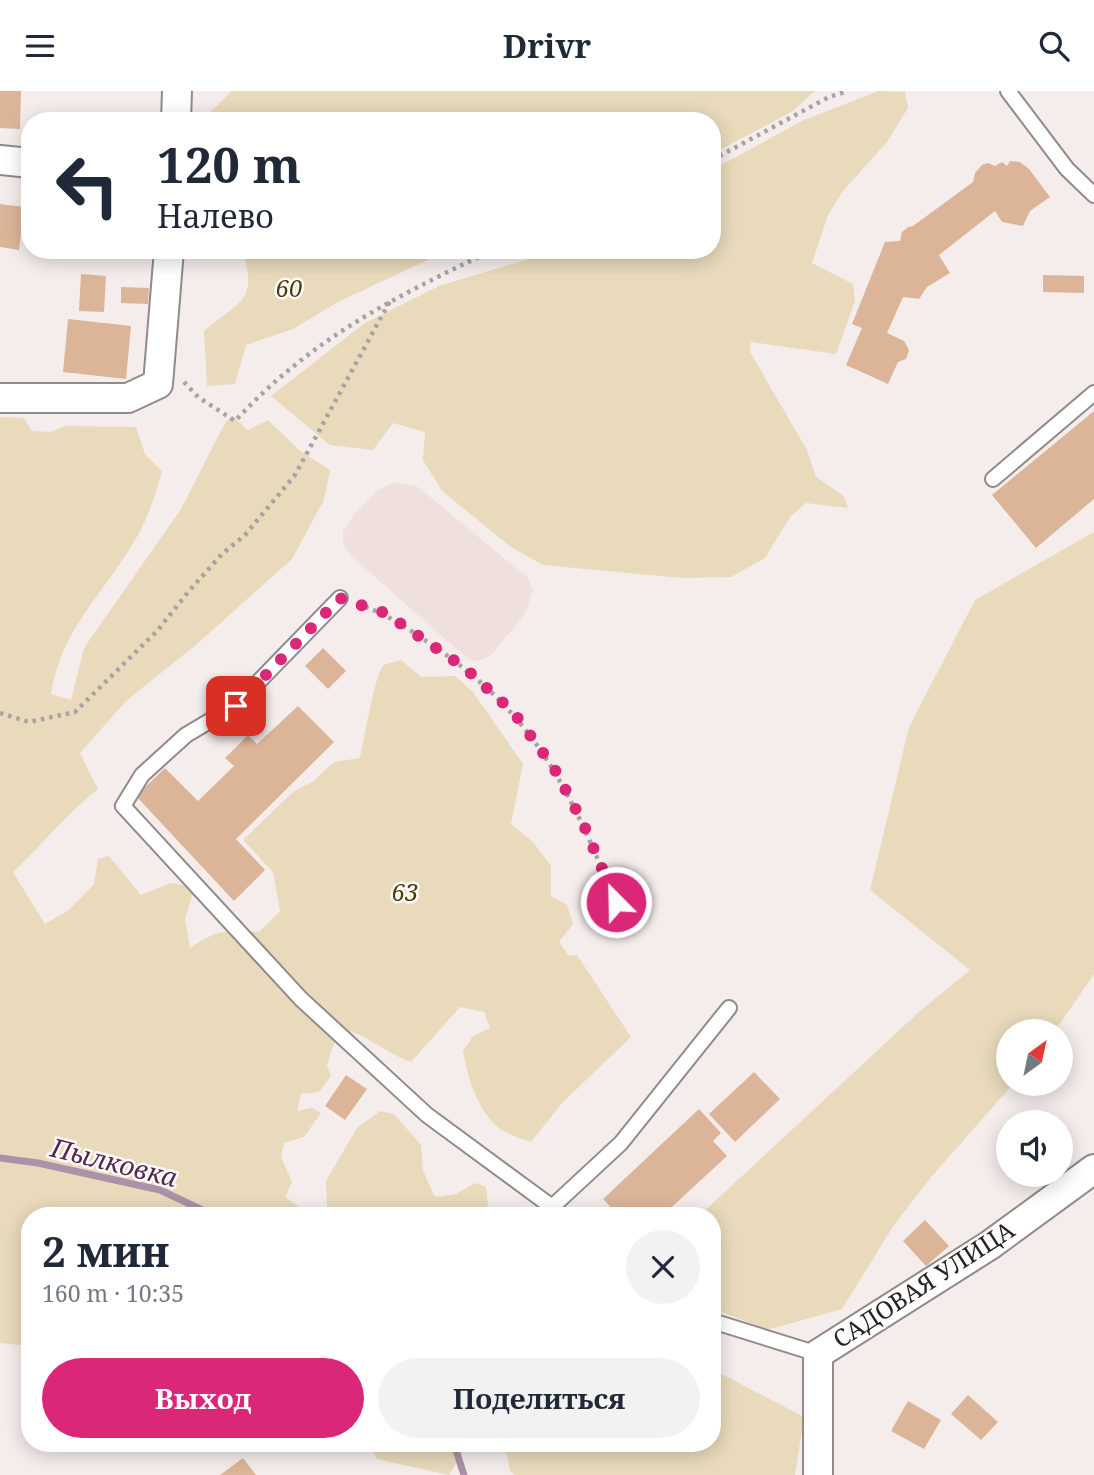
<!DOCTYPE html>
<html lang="ru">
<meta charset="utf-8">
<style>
:root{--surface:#fff;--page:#f2f2f3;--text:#1f2937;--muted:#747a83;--accent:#db2777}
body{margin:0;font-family:"Noto Serif",serif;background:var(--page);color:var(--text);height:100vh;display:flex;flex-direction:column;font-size:26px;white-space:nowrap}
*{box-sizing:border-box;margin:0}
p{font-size:23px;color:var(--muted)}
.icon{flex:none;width:38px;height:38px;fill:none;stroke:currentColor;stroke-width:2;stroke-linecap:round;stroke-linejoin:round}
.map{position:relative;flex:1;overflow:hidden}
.sheet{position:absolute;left:21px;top:1116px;width:700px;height:245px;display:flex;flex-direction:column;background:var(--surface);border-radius:28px;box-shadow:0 4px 18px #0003}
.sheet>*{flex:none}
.hud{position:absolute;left:21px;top:21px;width:700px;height:147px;border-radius:28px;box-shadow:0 4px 18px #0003;background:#fff;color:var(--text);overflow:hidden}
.needle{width:46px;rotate:33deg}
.controls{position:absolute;left:996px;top:928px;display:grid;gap:14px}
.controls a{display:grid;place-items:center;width:77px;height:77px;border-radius:50%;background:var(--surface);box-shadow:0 4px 18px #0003;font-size:35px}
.pin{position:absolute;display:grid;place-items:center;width:60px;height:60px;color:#fff;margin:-30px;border-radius:14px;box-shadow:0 4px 10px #0006}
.me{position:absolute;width:77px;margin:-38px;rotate:337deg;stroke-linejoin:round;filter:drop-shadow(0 0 5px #0008)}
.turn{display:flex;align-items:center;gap:24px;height:147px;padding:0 21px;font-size:32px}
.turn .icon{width:91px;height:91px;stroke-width:2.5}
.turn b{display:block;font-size:49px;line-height:60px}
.round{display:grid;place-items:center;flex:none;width:74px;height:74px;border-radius:37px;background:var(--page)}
.summary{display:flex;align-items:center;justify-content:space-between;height:119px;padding:0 21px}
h1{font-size:42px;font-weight:700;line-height:52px}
.primary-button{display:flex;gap:14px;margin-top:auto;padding:14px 21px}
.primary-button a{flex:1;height:80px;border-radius:42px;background:var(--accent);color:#fff;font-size:28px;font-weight:700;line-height:80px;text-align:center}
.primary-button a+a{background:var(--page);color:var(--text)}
header{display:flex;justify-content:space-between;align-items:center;height:91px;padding:0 21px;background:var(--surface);font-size:32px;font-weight:700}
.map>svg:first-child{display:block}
</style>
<header><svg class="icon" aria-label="menu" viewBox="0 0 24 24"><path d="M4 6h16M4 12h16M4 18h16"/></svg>Drivr<svg class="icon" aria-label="search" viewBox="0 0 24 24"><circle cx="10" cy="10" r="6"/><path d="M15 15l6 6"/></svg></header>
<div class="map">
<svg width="1094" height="1384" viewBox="0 0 1094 1384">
<rect width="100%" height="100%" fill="#f4edec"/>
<path fill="#efdfdd" d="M394 391 418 396 528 487 533 499 525 523 490 565 479 570 469 569 350 464 343 452V440L355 422 378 399Z"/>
<path fill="#e8dabb" d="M232 0H815L793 20 712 63V30H209L210 21Z
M879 0 905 1 908 17 887 51 843 100 828 124 812 172 853 193 855 210 836 263 751 251 750 261 807 359 816 386 844 405 848 417 806 412 790 426 765 467 731 486 681 487 543 474 511 456 442 400 423 369 425 341 393 332 373 359 330 354 271 305 365 232 439 195 535 166 543 159H712V79L804 29Z
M243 159H449L338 211 293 238 246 254 235 293 207 295 204 240C242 208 257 212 243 159Z
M232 325 248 339 268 329 299 359 330 379 324 409 292 468 197 553 126 610 80 662 98 698C66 723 42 754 13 781L45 833 69 819 94 793 98 768 109 765 141 804 171 792 195 796 185 828 190 857C213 840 230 837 259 841L280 820 273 781 243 749 293 701 312 691 334 671 360 667C364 651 375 581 384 574 388 572 396 571 401 569L421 586 455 585 473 601 523 673 511 733 533 751 551 775V805L567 814 573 833 559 851 569 865 577 864 631 946 563 1011 531 1051C523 1048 513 1045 505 1041 480 1027 467 986 463 960L473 945 490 937 484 921 460 916 411 971C388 963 372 948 350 940L334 952 327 974 331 985 319 1001 301 1003 297 1020 312 1017 321 1022 304 1046 284 1052 281 1066 292 1091 285 1106 313 1125H30V1255L0 1252V326L24 327 32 340 51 341 65 335 136 336 145 363 162 380C155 406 147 431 132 454 100 507 61 539 51 603L71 609 84 557 181 418 225 332Z
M1094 441V883L1055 940H1008V992H1014L932 1085 894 1134 842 1218 767 1239 712 1217V1125H699L920 920 970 879 870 799 909 636 975 509Z
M380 1020 394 1023 421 1054 423 1080 435 1106 456 1103 475 1092 486 1096 489 1125H333L327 1116 326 1090 357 1037Z
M712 1278 804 1326 795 1384H515L510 1380 505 1353H712Z
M370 1353H468L449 1384 377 1368Z"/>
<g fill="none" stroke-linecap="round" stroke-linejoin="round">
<path stroke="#ac91a8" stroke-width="7" d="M0 1067 38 1072 160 1099 215 1125
M454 1353 464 1384"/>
</g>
<path fill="#dcb599" d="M0 0H21L20 38 0 37Z
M1010 70 1020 71 1029 78 1050 106 1030 120 1023 135 1002 131 995 120 939 164 950 182 927 196 919 208 903 206 887 242 904 250 909 259 906 268 898 271 888 293 846 274 862 237 852 233 885 151 900 150 902 141 908 136 913 135 973 91 975 82 982 74 988 72 995 75 1002 71 1007 75Z
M0 113 24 116 19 159 0 156Z
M81 183 106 185 104 221 79 220Z
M1043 184 1084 185V202L1043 201Z
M121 196 149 197 148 213 121 212Z
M68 228 131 235 126 288 63 281Z
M1094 320V408L1036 457 992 404Z
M323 557 346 580 328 598 305 575Z
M298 615 334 651 236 748 265 779 234 810 136 705 165 677 198 710 234 675 225 667 248 644 257 653Z
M754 981 780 1008 735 1051 709 1023Z
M346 984 367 998 345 1029 325 1015Z
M699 1018 721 1042 713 1050 727 1065 662 1125H619L603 1108Z
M1008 1060V1077L1000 1068Z
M1014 1083H1034L1023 1093Z
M925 1129 949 1155 926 1175 903 1150Z
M968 1304 998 1331 981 1349 951 1323Z
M908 1310 941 1329 924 1358 891 1340Z
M243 1367 256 1384H220Z"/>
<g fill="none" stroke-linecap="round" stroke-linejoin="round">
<g stroke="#908a89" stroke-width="18">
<path id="lane" d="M1008 0 1067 78 1094 104
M993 388 1094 302
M340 507 235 615 186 644 142 684 123 715 301 908 427 1024 552 1116 621 1052 729 917
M712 1230 818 1263"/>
</g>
<g stroke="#908a89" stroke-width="32">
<path id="street" d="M176 30 177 0
M0 69 30 72
M0 307H128L158 293 169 159
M818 1384V1263L990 1154 1094 1078"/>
</g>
<path stroke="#a8a2a2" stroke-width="4.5" stroke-dasharray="3.5 5" stroke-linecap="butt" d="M712 69 829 6 848 0
M184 291 198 306 235 330C312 247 393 207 493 159
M357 513C386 522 407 537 432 554 537 625 569 699 616 811
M0 622 29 631 75 621 157 540 189 500 222 463 245 444 295 384 390 210"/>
<use href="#lane" stroke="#fff" stroke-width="14"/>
<use href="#street" stroke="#fff" stroke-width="28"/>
</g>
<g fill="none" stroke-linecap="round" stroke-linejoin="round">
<path stroke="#db2777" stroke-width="12" stroke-dasharray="0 21.6" d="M236 615 340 507 385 522 465 577 514 622 554 677 583 732 616 811"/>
</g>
<g text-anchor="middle" stroke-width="5" stroke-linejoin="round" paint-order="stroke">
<g font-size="24" font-style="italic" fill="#4e3b04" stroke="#fefbfb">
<text x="289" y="206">60</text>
<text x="405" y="810">63</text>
</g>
<g font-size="24" fill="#242222" stroke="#fefbfb">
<text transform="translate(924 1194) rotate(-33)" y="8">САДОВАЯ УЛИЦА</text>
</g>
<g font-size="26" font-style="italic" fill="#542751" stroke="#fefbfb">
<text transform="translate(114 1072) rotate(14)" y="9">Пылковка</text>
</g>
</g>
</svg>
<div class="controls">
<a><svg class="needle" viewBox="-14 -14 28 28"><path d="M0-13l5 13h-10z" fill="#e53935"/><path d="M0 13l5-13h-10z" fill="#747a83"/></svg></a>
<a><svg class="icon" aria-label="sound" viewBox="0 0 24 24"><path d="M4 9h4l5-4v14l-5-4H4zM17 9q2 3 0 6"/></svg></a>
</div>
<div class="pin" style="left:236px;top:615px;background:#d93025"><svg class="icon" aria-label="arrive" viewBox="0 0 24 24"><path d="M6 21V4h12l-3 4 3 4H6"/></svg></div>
<svg class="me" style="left:616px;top:811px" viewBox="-20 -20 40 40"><circle r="17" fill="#db2777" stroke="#fff" stroke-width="3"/><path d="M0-11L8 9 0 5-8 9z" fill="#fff"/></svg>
<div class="hud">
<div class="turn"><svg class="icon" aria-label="left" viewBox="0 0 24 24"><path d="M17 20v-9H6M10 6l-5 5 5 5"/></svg><div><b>120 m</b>Налево</div></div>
</div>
<section class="sheet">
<div class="summary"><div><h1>2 мин</h1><p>160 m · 10:35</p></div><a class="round"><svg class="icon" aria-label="close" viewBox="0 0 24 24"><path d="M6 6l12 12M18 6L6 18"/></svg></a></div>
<div class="primary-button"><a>Выход</a><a>Поделиться</a></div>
</section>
</div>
